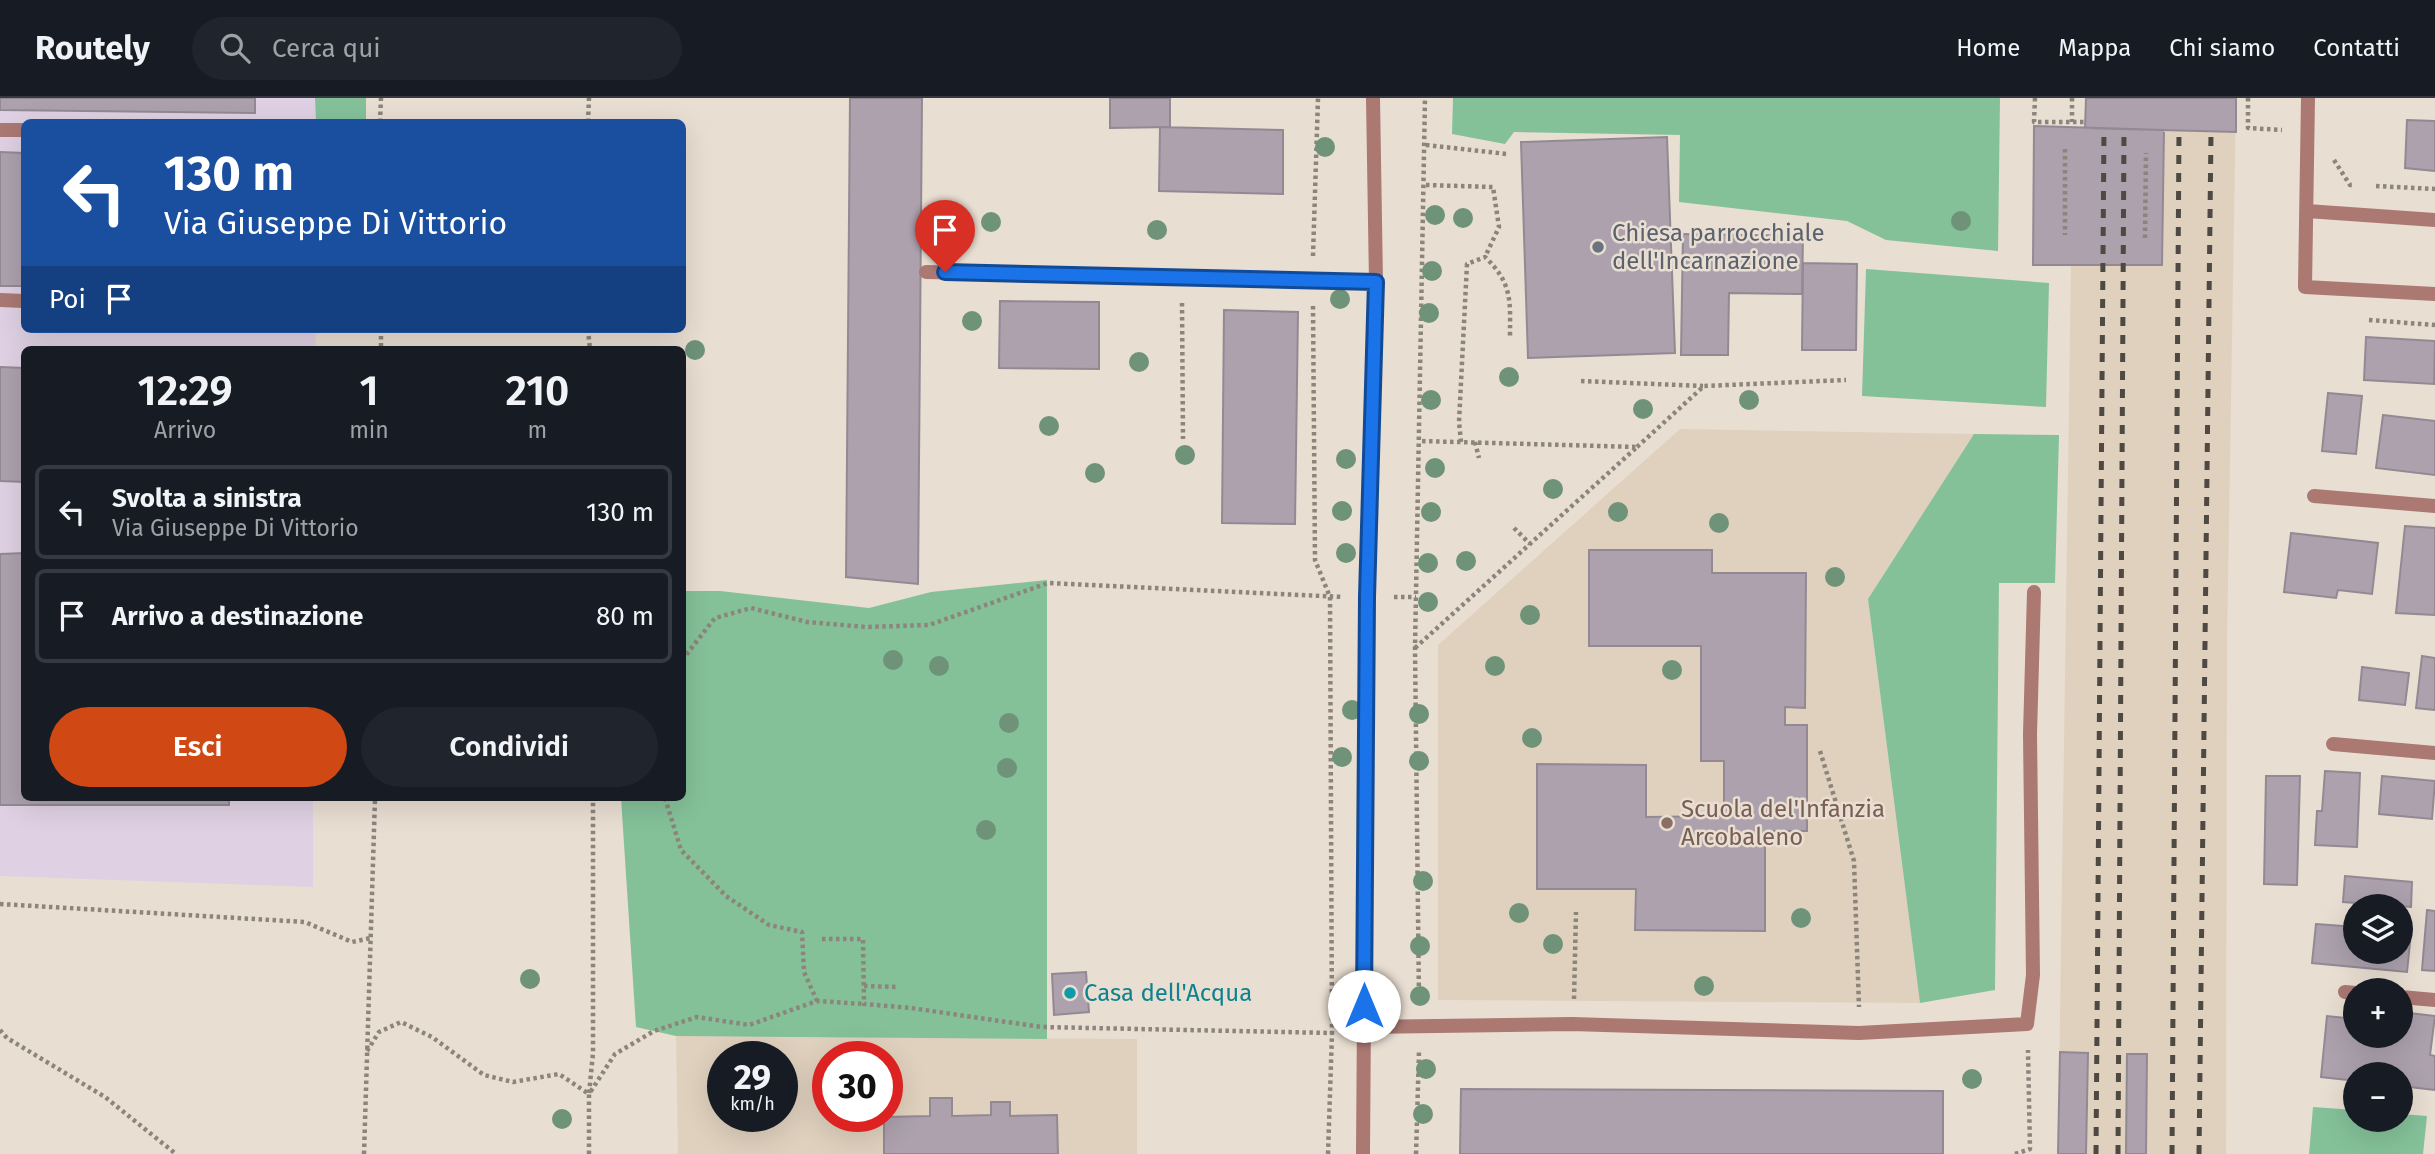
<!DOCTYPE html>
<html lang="it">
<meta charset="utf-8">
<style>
:root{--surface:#171b24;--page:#20242c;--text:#f1f3f6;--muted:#9ea1a6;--line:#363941;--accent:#d04914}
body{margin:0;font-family:"Fira Sans",sans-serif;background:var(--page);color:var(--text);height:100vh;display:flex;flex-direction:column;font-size:26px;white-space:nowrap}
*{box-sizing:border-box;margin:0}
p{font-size:23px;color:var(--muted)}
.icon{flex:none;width:38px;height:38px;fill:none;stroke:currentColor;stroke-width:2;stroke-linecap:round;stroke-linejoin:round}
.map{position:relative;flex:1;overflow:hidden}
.drawer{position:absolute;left:21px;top:248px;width:665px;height:455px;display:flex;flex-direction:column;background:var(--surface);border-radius:10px;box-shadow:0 7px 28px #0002}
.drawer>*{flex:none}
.guide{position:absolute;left:21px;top:21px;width:665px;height:214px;border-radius:10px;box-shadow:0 7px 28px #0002;background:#1a4fa0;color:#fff;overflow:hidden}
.fabs{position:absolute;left:2343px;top:796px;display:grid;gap:14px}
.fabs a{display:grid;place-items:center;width:70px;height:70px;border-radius:50%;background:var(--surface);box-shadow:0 7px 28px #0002;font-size:35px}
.speed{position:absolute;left:707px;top:943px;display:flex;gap:14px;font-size:35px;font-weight:700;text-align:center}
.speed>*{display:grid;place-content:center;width:91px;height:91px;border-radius:50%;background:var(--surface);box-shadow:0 7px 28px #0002;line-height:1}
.speed small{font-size:18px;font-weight:400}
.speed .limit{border:10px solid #d22;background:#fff;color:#111}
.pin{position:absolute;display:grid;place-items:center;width:60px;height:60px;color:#fff;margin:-72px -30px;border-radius:50% 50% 50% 0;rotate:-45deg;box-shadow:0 0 7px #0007}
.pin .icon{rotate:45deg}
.me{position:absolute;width:77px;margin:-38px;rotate:0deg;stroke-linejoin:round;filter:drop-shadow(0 0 5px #0008)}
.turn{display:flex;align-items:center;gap:24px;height:147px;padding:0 28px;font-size:32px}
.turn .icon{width:91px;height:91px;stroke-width:2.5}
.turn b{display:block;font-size:49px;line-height:60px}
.then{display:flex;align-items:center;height:66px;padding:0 28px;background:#0003;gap:14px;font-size:26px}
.eta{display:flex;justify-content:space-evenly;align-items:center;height:119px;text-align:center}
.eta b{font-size:42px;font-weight:600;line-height:49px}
.cta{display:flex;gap:14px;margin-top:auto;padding:14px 28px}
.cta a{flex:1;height:80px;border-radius:42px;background:var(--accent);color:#fff;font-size:28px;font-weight:600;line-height:80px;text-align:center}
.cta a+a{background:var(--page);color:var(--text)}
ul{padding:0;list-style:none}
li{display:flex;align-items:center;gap:21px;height:94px;margin:0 14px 10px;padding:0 14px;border:4px solid var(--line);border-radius:10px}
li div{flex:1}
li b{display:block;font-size:26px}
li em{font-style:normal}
header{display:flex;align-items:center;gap:42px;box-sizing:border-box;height:98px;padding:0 35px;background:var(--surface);border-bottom:2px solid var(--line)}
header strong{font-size:33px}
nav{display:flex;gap:38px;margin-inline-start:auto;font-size:24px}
.search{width:490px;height:63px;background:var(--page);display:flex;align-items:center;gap:18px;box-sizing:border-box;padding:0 24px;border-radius:38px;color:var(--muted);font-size:26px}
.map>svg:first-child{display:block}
</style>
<header>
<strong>Routely</strong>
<div class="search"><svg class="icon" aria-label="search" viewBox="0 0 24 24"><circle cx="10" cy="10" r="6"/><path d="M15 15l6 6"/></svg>Cerca qui</div>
<nav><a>Home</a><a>Mappa</a><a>Chi siamo</a><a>Contatti</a></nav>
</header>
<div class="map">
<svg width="2435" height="1056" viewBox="0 0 2435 1056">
<rect width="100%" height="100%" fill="#e9ded2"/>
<path fill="#e0d1be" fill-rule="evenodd" d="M2086 0H2236L2227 546 2226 1056H2058L2071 168 2033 167 2034 28 2085 30Z
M1680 331 1974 336 1868 501 1920 905 1438 902V547Z
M676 938 1137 941V1056H678ZM723 959H782V1018H723ZM828 959H887V1018H828Z"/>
<path fill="#dfd1e3" d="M0 0H315L316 24H24V231H316L315 252H24V700H313V789L0 778Z"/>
<path fill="#84c199" d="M315 0H366V24H316Z
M1453 0H2000L1998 153 1886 142 1847 123 1679 104 1680 37 1514 34 1505 46 1452 36Z
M1866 171 2049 185 2046 309 1862 298Z
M1974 336 2059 337 2055 485H1999L1995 892 1920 905 1868 501Z
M1047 482V941L676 938 636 929 621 700H682L683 493H720L869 510 931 494Z
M2313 1009 2355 1012 2356 1022H2401V1016L2427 1018 2423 1056H2309Z"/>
<path fill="#aca1ad" stroke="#938993" stroke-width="2" d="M0 0H255V15L0 12Z
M850 0H922L918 486 846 479Z
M1110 0H1170V29L1110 30Z
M2086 0H2236V34L2085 30Z
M2407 22 2435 23V73L2405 70Z
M2034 28 2164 32 2162 167H2033Z
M1160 29 1283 32V96L1159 93Z
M1667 39 1675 255 1528 260 1521 44Z
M0 54 24 55V188H0Z
M1683 136 1803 138 1802 196 1729 195 1728 257H1681Z
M1803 165 1857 166 1856 252H1802Z
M1000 203 1099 204V271L999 270Z
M1224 212 1298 214 1295 426 1222 425Z
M2366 239 2435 243 2434 286 2364 282Z
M0 269 24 270V384L0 383Z
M2328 295 2362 298 2356 356 2322 353Z
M2383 317 2435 323V377L2376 370Z
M2405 428 2435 430V517L2396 515Z
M2291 435 2378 445 2372 496 2338 492 2336 500 2284 494Z
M1589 452H1712V475H1806L1805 610 1785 609V627H1807V733H1765V833L1635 832 1636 791H1537V666L1646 667V719L1724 718V663H1701V548H1589Z
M24 455V700H229V707H0V456Z
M2422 558 2435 560V612L2416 610Z
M2362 569 2409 575 2405 607 2359 602Z
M2325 673 2360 675 2357 749 2315 747 2317 713H2322Z
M2266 678H2300L2297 787 2264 786Z
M2382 678 2435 683 2432 721 2379 716Z
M2345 778 2412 784 2411 809 2343 804Z
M2427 812 2435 813V873L2422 872Z
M2316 826 2356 829V854H2401V834L2411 835 2407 874 2312 865Z
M1086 874 1089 914 1054 917 1052 876Z
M2401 914 2435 918 2430 957 2435 958V992L2401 988V976H2356V983L2321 979 2327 918 2356 921V938H2401Z
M2060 954 2088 955 2086 1056H2058Z
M2127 956H2147L2146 1056H2126Z
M1461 991 1943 993V1056H1460Z
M930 1000H952V1018L991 1017V1004H1010V1018L1057 1017 1058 1056H884V1019L930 1018Z"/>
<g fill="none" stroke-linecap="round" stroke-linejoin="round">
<path stroke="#8c857c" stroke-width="4.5" stroke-dasharray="3.5 3.5" stroke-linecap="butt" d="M2035 0 2034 24H2085
M2072 0V24
M2248 0V30L2282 32
M380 24 381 0
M588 24 589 0
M1426 47 1507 56
M2065 51V137
M2334 62 2350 87H2354
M1426 87 1493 89 1499 129 1485 159
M2376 88 2435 91
M2145 140 2146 55
M1313 158 1318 0
M1182 205 1183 341
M1313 208 1315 462 1330 499 1332 935
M2369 222 2435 227
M381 231V252
M588 231 590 252
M1581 283 1703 288
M1461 344 1459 324 1467 166 1485 159C1513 186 1510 203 1510 239
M1475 344 1479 360
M1637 349 1704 288 1846 282
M1514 430 1530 446
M1394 499H1416
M1415 550 1637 349 1420 343
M682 562 715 520 751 510 807 524 866 529 929 527 1048 485 1343 499
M1820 653 1854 763 1859 909
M665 700 681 752 726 798 769 827 802 834 804 874 817 903
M0 806 305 824 352 844 371 840
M822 841H863L864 906 911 910 1042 929 1332 935 1328 1056
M864 888 899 889
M1574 901 1576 814
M1419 902 1415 550 1425 0
M0 932 7 940 105 999 176 1056
M367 953 379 934 401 924 432 939 484 977 513 984 559 976 589 996 593 955V700
M364 1056 375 700
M589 1056V996L615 956 654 933 697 919 749 927 817 903 864 906
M1416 1056 1419 953
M2015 1056 2030 1051 2028 952"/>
<path stroke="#ab7872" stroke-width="14" d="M0 32H24
M0 202 24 203"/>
<path stroke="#ab7872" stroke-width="14" d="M2308 0 2305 189 2435 196
M2307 113 2435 122
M926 174 1376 184
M2314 398 2435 408
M2333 646 2435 655
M2345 894 2356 895
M2401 899 2435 902
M1364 929 1572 926 1859 935 2027 926 2033 877 2030 636 2034 494
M1363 1056 1367 499 1376 184 1373 0"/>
<path stroke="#4f4943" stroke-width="5" stroke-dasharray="9 9" stroke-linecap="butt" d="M2096 1056 2104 30
M2118 1056 2124 31
M2172 1056 2179 32
M2199 1056 2211 34"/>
</g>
<g fill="#6e9379">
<circle cx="1325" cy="49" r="10"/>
<circle cx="1435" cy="117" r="10"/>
<circle cx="1463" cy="120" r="10"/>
<circle cx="1961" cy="123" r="10"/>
<circle cx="991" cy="124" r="10"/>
<circle cx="1157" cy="132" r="10"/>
<circle cx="1432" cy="173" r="10"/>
<circle cx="1340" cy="201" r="10"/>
<circle cx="1429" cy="215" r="10"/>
<circle cx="972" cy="223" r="10"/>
<circle cx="695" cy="252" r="10"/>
<circle cx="1139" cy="264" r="10"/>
<circle cx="1509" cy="279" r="10"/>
<circle cx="1431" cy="302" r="10"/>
<circle cx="1749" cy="302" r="10"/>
<circle cx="1643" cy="311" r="10"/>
<circle cx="1049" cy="328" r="10"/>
<circle cx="1185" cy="357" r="10"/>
<circle cx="1346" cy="361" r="10"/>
<circle cx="1435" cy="370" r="10"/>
<circle cx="1095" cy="375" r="10"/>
<circle cx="1553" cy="391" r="10"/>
<circle cx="1342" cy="413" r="10"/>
<circle cx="1431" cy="414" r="10"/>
<circle cx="1618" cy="414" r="10"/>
<circle cx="1719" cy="425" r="10"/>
<circle cx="1346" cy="455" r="10"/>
<circle cx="1466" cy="463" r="10"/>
<circle cx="1428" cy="465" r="10"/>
<circle cx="1835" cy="479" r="10"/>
<circle cx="1428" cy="504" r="10"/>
<circle cx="1530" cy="517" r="10"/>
<circle cx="893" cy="562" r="10"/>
<circle cx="939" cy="568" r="10"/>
<circle cx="1495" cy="568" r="10"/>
<circle cx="1672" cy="572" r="10"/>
<circle cx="1352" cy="612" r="10"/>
<circle cx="1419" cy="616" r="10"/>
<circle cx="1009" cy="625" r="10"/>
<circle cx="1532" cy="640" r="10"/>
<circle cx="1342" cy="659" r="10"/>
<circle cx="1419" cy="663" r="10"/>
<circle cx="1007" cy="670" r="10"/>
<circle cx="986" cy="732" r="10"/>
<circle cx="1423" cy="783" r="10"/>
<circle cx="1519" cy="815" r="10"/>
<circle cx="1801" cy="820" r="10"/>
<circle cx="1553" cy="846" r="10"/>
<circle cx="1420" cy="848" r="10"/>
<circle cx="530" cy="881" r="10"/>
<circle cx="1704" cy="888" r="10"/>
<circle cx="1420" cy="898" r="10"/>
<circle cx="1426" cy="971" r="10"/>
<circle cx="1972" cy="981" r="10"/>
<circle cx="1423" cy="1016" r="10"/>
<circle cx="562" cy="1021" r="10"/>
</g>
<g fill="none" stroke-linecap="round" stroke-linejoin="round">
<g stroke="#114b97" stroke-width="18">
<path id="route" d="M945 174 1376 184 1367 499 1364 908"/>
</g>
<use href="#route" stroke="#1a73e8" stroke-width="12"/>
</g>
<circle fill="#6b7280" stroke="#e9ded2" stroke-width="2.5" cx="1598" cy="149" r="7"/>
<circle fill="#8d6e63" stroke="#e9ded2" stroke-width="2.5" cx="1667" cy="725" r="7"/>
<circle fill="#0f9aa8" stroke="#e9ded2" stroke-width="2.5" cx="1070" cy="895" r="7"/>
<g text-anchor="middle" stroke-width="5" stroke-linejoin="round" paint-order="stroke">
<g font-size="24" fill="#5b616d" stroke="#e9ded2" text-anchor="start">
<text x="1612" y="143">Chiesa parrocchiale<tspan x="1612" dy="28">dell'Incarnazione</tspan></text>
</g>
<g font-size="24" fill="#785e54" stroke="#e9ded2" text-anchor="start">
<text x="1681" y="719">Scuola del'Infanzia<tspan x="1681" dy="28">Arcobaleno</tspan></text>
</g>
<g font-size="24" fill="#0d838f" stroke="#e9ded2" text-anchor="start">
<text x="1084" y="903">Casa dell'Acqua</text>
</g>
</g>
</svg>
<div class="fabs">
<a><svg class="icon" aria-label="layers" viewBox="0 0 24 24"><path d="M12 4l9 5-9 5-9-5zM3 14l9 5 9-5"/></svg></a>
<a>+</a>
<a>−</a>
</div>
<div class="speed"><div>29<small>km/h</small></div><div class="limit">30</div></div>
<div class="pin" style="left:945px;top:174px;background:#d93025"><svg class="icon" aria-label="arrive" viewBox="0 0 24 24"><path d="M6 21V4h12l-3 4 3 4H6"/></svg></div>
<svg class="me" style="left:1364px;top:908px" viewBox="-20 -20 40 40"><circle r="19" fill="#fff"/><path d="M0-13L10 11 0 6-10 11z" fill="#1a73e8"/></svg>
<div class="guide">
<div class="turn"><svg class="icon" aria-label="left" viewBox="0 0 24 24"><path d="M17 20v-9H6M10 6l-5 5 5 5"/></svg><div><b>130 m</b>Via Giuseppe Di Vittorio</div></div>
<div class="then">Poi<svg class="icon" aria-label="arrive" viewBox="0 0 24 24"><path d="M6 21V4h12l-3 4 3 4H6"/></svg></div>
</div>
<section class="drawer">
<div class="eta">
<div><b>12:29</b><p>Arrivo</p></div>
<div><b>1</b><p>min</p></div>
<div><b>210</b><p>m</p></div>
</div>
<ul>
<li><svg class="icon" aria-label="left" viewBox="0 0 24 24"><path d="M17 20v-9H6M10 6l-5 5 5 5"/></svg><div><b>Svolta a sinistra</b><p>Via Giuseppe Di Vittorio</p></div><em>130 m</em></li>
<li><svg class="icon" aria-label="arrive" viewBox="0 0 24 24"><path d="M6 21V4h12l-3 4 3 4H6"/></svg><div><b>Arrivo a destinazione</b></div><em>80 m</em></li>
</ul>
<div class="cta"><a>Esci</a><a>Condividi</a></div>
</section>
</div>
